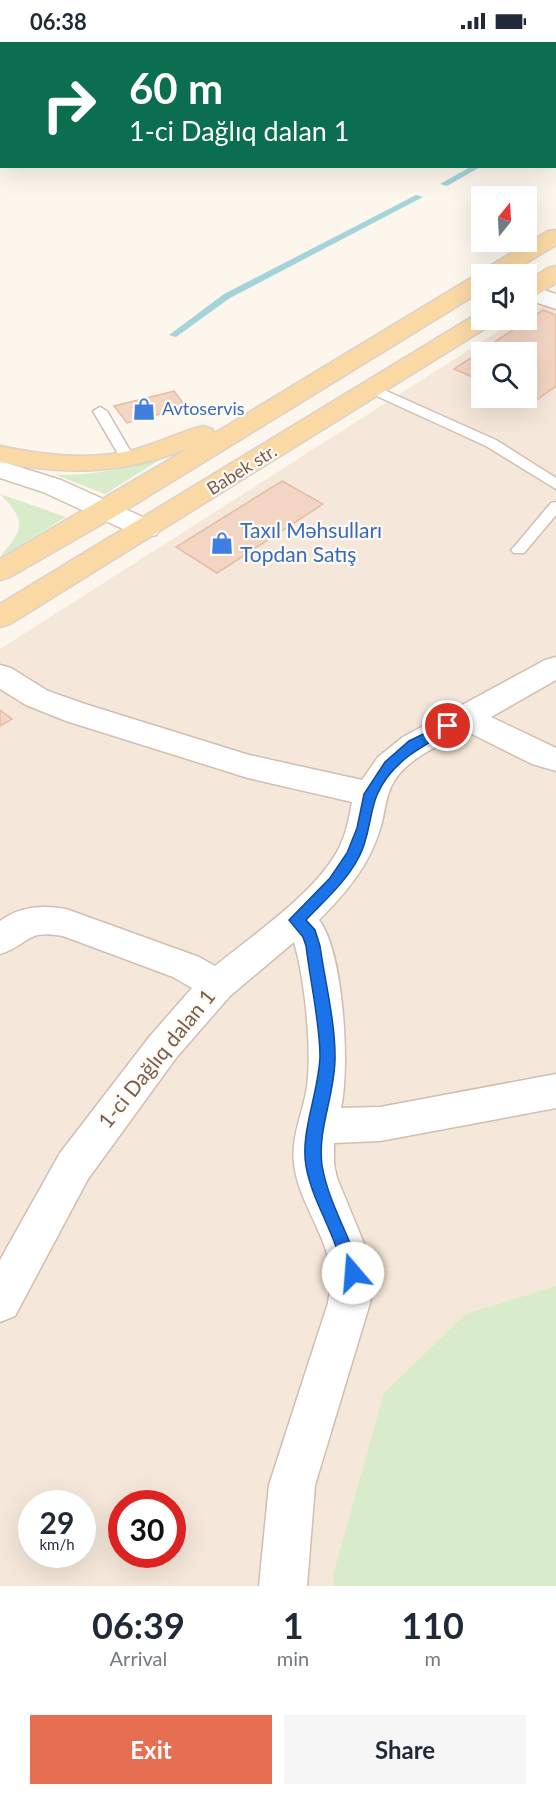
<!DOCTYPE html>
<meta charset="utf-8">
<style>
:root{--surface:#fff;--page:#f6f6f7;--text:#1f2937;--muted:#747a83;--accent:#e76f51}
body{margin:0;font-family:Lato,sans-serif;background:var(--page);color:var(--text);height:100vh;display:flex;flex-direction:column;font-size:22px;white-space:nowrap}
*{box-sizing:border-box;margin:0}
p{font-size:20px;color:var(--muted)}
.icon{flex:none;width:33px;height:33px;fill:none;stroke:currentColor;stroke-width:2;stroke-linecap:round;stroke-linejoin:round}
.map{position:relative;height:1544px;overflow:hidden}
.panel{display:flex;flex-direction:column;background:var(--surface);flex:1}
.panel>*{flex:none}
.top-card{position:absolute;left:0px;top:0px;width:556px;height:126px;box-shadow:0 6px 24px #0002;background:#0b6e4f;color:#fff;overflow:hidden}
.needle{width:39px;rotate:18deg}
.buttons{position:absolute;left:471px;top:144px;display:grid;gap:12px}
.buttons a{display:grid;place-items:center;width:66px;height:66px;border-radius:0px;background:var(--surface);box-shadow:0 6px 24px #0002;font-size:30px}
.speed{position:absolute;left:18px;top:1448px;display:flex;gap:12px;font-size:30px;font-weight:700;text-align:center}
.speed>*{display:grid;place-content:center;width:78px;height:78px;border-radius:50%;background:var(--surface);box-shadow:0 6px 24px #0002;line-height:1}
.speed small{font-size:15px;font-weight:400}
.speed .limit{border:9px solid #d22;background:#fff;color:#111}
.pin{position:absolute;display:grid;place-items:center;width:51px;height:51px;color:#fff;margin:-26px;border:3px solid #fff;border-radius:50%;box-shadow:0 2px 6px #0007}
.me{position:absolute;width:66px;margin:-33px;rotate:342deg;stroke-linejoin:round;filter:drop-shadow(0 0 4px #0008)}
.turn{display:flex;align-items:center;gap:21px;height:126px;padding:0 30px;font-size:27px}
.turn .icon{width:78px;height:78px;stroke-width:2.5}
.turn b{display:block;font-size:42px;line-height:51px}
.eta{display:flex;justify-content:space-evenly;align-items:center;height:102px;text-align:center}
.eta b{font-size:36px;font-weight:700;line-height:42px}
.action{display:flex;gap:12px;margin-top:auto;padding:12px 30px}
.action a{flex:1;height:69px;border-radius:0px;background:var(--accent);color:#fff;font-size:24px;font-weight:700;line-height:69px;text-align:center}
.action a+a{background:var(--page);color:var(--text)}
.status{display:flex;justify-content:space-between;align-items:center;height:42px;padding:0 30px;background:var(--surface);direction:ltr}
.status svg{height:16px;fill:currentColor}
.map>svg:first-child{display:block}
</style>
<div class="status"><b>06:38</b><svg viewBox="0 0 49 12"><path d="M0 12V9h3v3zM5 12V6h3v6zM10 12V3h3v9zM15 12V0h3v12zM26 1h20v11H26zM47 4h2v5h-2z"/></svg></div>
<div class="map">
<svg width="556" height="1544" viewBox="0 0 556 1544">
<rect width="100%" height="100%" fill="#fdf6ec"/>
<path fill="#f5e8da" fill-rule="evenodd" d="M556 252V1544H0V607L516 278H526L527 271ZM482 310H526V356H482ZM32 1461H82V1512H32ZM122 1461H172V1512H122Z"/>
<path fill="#d8ecc9" d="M161 417 105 452 56 433C95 433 124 427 161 417Z
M0 452 66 475 0 516C3 509 10 504 14 497 27 478 12 465 0 452Z
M556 1244V1544H334L333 1533 384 1351 466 1272Z"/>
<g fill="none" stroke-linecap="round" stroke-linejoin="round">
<path fill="#a5d3da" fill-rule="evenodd" d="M555 84H556L555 89Z
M472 124H482L447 144 440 142Z
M416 153 423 155 230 256 176 295 169 293 224 252Z"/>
</g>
<path fill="#f3d5c3" stroke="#e6bba3" stroke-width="1.5" d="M543 268 556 273V344L531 362 517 356H526V310H482V339L454 327Z
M174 349 186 365 127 381 114 364Z
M282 439 323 462 217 531 176 505Z
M0 668 12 677 0 684Z"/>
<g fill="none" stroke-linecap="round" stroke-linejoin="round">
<g stroke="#d1beb0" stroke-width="3">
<path id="service" d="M373 343 496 398 556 436V447L486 404 368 350 366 347Z
M100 365 107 369 135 417 133 420 128 421 121 417 93 369Z
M556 460V473L524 511H514L511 508 514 505 551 461Z"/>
</g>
<g stroke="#d1beb0" stroke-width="3">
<path id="minor" d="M526 242 556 252V267L526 257Z
M556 615V638L491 675 556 706V729L532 722 466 689C444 701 417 712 400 731 384 750 387 766 380 787 369 824 346 851 319 878 344 911 350 1026 341 1066L380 1065 556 1032V1066L380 1099 334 1101V1122L337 1136 370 1216 374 1237 370 1261 315 1443 307 1544H259L269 1443 328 1261C329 1252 332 1243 331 1234 329 1194 298 1161 294 1121 291 1094 303 1071 307 1045 312 1007 305 937 294 900L230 954 176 1016 88 1137 15 1274 0 1280V1218L60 1111 150 994 192 946 173 935 63 894C25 887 31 902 0 912V879C20 864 42 863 66 867L199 915 215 924C253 893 315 851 338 808 346 793 349 777 352 760L248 736 66 679 26 663 0 647V623L11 626 48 649 88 663 249 713 362 738 378 715 403 695 545 618Z"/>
</g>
<g stroke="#d6c0b0" stroke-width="3">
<path id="secondary" d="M0 419 61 438 156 481 160 487 156 493 146 495 136 493 43 450 0 436Z"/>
</g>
<g stroke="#dad1cd" stroke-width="3">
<path id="primary" d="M556 188V203L508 232H482V249L116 474 10 535 0 538V517L189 406C124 432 69 434 0 420V404C43 413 89 419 133 408 157 402 179 390 203 384L212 387 215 391 474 234 482 232 485 227 548 189Z
M556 224V241L534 255 526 257V240L548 226Z
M482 271V278H494L491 283 10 582 0 585V562L475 273Z"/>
</g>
<use href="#service" fill="#fff" fill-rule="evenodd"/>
<use href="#minor" fill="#fff" fill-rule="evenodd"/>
<use href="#secondary" fill="#fff" fill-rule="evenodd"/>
<use href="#primary" fill="#fbd9a5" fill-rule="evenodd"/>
</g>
<path fill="#1a73e8" stroke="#114b97" stroke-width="1.5" d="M448 680 455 684 453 688C423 703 391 720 377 753 369 772 370 794 359 815 346 840 325 858 306 878L315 888 320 904C325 939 335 979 335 1014 336 1050 317 1087 322 1123 328 1160 350 1195 362 1231L359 1237 353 1239 347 1237C342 1225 339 1213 335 1202 325 1175 311 1152 306 1124 300 1090 319 1050 320 1014 320 982 310 938 306 904L303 895 289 878 330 836 347 811 357 786 364 752 385 720 409 699Z"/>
<defs>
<g id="shop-bare" transform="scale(1.8)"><path d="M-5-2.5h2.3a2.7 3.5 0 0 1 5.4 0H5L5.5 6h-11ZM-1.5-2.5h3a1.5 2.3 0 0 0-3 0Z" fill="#3f7fe0" stroke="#fffaf3" stroke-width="2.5" paint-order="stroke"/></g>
</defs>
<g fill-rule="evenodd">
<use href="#shop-bare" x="144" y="367"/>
<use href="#shop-bare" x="222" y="501"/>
</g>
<g text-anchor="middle" stroke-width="4.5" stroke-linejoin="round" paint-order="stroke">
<g font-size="18" fill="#366cbe" stroke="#fffaf3" text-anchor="start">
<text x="162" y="373">Avtoservis</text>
</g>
<g font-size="18" fill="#7a5c4d" stroke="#fffaf3">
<text transform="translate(242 428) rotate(-32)" y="6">Babek str.</text>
</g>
<g font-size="21" fill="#366cbe" stroke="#fffaf3" text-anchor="start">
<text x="240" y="496">Taxıl Məhsulları<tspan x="240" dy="24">Topdan Satış</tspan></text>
</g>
<g font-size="21" fill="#7a5c4d" stroke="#fffaf3">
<text transform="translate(157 1017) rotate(-51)" y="7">1-ci Dağlıq dalan 1</text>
</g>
</g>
</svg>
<div class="buttons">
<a><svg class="needle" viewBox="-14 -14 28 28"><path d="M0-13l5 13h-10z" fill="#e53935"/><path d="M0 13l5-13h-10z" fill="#747a83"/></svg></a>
<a><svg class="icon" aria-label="sound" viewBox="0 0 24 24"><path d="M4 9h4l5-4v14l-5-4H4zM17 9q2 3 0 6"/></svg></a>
<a><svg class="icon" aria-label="search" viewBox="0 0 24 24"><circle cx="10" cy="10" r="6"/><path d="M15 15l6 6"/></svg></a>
</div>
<div class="speed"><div>29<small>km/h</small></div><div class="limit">30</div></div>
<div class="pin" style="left:448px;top:684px;background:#d93025"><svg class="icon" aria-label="arrive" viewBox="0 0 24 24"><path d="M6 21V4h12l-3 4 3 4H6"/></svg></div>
<svg class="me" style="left:353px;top:1231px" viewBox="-20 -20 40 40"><circle r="19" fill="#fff"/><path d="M0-13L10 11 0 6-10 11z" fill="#1a73e8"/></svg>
<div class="top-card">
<div class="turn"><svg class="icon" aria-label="right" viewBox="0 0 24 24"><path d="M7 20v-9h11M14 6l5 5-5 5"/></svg><div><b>60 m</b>1-ci Dağlıq dalan 1</div></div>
</div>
</div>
<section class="panel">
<div class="eta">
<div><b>06:39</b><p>Arrival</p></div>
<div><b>1</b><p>min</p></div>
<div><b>110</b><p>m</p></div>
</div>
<div class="action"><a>Exit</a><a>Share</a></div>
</section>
